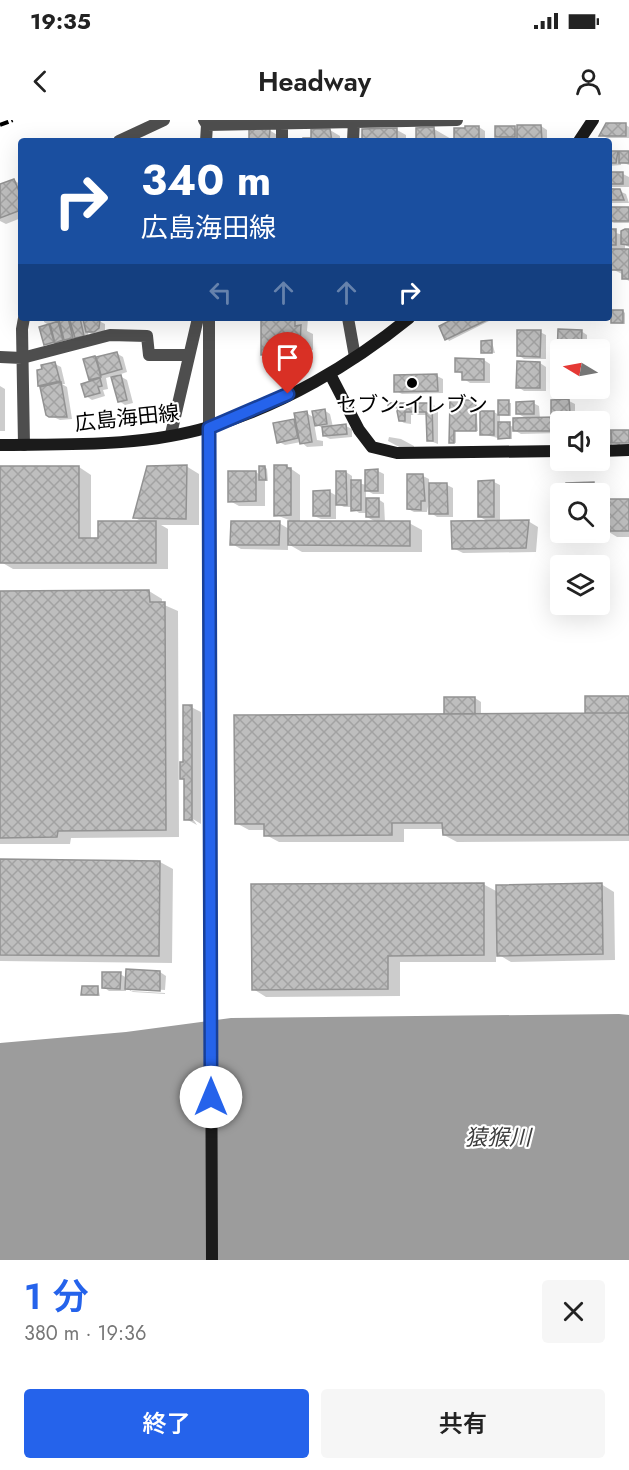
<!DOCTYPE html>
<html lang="ja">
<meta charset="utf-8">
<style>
:root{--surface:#fff;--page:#f6f6f6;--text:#222;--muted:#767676;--accent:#2563eb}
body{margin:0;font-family:Jost,"Noto Sans JP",sans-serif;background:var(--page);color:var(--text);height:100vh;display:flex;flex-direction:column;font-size:22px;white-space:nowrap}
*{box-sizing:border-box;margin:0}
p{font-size:20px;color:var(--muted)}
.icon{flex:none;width:33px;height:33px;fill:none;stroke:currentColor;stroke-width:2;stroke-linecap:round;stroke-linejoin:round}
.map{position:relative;height:1140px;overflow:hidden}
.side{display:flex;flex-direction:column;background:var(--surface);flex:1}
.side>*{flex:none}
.hud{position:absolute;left:18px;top:18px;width:594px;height:183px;border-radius:6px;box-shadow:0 6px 24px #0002;background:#1a4fa0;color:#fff;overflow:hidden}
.needle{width:39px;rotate:280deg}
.buttons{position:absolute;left:550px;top:219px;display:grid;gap:12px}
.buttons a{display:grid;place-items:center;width:60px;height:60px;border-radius:6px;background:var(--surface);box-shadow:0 6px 24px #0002;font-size:30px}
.pin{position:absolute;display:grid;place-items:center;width:51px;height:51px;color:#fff;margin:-62px -26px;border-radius:50% 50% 50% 0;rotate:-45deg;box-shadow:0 0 6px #0007}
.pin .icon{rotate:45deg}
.me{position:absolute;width:66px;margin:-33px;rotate:0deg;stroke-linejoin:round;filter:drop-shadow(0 0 4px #0008)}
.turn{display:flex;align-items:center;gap:21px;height:126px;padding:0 24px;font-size:27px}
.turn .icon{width:78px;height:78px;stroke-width:2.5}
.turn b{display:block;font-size:42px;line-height:51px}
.lanes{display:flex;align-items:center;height:57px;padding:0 24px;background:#0003;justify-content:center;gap:30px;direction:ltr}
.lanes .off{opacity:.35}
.round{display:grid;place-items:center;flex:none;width:63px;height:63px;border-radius:6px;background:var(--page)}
.head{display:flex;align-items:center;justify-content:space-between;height:102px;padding:0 24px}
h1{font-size:36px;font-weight:600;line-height:45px;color:var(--accent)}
.action{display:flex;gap:12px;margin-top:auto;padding:12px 24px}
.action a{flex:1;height:69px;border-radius:6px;background:var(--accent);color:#fff;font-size:24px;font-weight:600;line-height:69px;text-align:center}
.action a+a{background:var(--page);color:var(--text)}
.status{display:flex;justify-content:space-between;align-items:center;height:42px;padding:0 30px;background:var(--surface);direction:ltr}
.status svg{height:16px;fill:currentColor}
header{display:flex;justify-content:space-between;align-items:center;height:78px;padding:0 24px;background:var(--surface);font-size:27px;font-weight:600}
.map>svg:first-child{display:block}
</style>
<div class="status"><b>19:35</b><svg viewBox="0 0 49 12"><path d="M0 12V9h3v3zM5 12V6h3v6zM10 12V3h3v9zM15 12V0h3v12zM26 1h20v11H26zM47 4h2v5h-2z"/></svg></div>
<header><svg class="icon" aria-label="back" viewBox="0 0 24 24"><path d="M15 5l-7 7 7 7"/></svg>Headway<svg class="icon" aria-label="person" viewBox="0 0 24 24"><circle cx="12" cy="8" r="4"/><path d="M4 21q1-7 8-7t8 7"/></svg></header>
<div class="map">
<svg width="629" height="1140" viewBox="0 0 629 1140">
<defs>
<pattern id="building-cross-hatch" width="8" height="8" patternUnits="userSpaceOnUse" patternTransform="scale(1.5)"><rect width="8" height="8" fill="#bebebe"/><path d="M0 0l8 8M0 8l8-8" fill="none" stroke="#a2a2a2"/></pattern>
</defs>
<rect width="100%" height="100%" fill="#fff"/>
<path fill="#9c9c9c" d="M619 894 629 895V1140H0V923L126 912 231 898Z"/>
<path fill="#0003" d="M626 5 629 7V18H607L601 15Z
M541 6 547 10V21H505L497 16 514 7 519 10Z
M479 7 485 11V21H456Z
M434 9 453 20V21H418Z
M269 10 279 16V21H251Z
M330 10 340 16V21H304Z
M397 10 406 15V21H363Z
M609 32H629V45L621 42V45L609 46Z
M623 54 629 57V67H610L626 74 629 83H609V55Z
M14 60 21 65V98L6 104 0 101V66Z
M609 89H629V103H614L609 101Z
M609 111 623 115 629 112V127L625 125V130H629V161L624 158V155L612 149Z
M623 191 625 193V204L612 203Z
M44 198 99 201 105 204V211L93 215 88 212 89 219 71 223 64 219 65 221 51 228 45 224 41 208 50 206 44 202Z
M239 198H308L307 211 313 214V230L308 229 292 240 276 241 263 234V199Z
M458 198H495L449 221 441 207Z
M581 211 587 215V230H561V236L557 234V240L552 239 553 225 559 228Z
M540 212 546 215V239H524L518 235Z
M492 222 495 233 483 232Z
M116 233 123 237 127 252 118 255 127 260 133 283 125 285 119 281 113 256 106 258 108 269 103 270 105 276 92 280 86 276 91 262 85 240Z
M456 240H484L490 244V263H470L464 259 462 254 456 251Z
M540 243 546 247V271H524L518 267Z
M55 244 61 247 65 264H62L67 267 72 299 60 300 47 294 44 268 39 265 37 259Z
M437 256 443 259V273L402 274 396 271 395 257Z
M0 266 5 269V311H0Z
M452 281 476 283 478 311H456V323L451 322Z
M569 281 575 284V296H568L577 302H561L559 313 521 314 512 309V319H502L482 314 494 292 499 295V282L511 283V296L500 295V304L515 307 527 299 517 293 533 283 539 286 540 299H553L558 302V296L552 293Z
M432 284 438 288V324L428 320V295H411V304L404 303 398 299 400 290 389 286Z
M324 290 330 294 333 307 346 306 352 309V317L330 319 324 316V309L314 303 317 320 323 321V326L307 327 301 322 285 325 279 322 275 304 296 300 306 293 315 298Z
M600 312H629V321H620V326L611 321 613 328 607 324 600 326Z
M389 317 401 319 414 326V330L401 328 388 321Z
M186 346 199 354V405H161L168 409V449H13L1 442 0 374 79 347 91 355V420H100L143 402 135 398Z
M287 346 300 355V402L378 403 367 397V393H359L352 387H344L336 383V399H321L314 396 330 372 337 376 346 352 352 356V362L367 365 378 351 384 354V374H373L366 370V380L378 379 384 383 385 403H409L422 410V432H302L288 424V430L241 429 232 424 279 403 289 409V400L276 395Z
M265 347 267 349 268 361H265V386H239L230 381 256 352 260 355Z
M423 356 429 359V365H447L453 368V397H437L431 393 429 381 427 392H414L408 389Z
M494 362 500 365V402L528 401 538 407 536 432 463 433 453 428 489 402 480 397Z
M593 364 603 369V380L629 381V417H617L604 409V420H579L569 415V412H600V374H568Z
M149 471 162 479V484L178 491 179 717 71 718 70 724H0V473Z
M629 577V721L457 722 444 715V709H404V722H279L266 715V710H249L236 703 475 578 481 582V595H586Z
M191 587 201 592V704L193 699 197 705 186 699 185 660 182 658Z
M0 741 160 742 173 749 172 843 0 841Z
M483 764 498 772 601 764 614 772 615 840 511 842 496 833V842H400V876L266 877 253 869Z
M127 851 160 852 166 856 165 870 131 868V871L126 868V871H109L103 867 120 854 127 858Z
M98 867 100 876 83 874Z
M131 871 165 873V874L133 872Z"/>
<path fill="url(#building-cross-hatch)" stroke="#929292" stroke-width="1.5" d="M606 3H626V16H599Z
M517 5H541L542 21H517Z
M465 6H479V21H454V8H465Z
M495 6H515V17H495Z
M434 7 435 21H416V8Z
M249 8 270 9 269 21H249Z
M397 8V21H362V9Z
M311 9H330L332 21H303V18H311Z
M609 31H618L616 43H609Z
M619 31H629V43H619Z
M609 52H623V64H609Z
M14 59 21 76V90L0 98V64Z
M609 65 610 69H620L624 80H609Z
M609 87H629V101H609Z
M609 109H616V125H609Z
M625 109H629V125L621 124V111Z
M611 129H629V159H622V150H611Z
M611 190H623V203H611Z
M68 198 73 218 64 220 59 200Z
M69 198H80L84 216 75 218Z
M261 198H295V206L301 205 300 224 294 223 279 234 261 235Z
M455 198H491L445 220 439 206Z
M83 199H100L99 208 94 212H86Z
M58 201 63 220 55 223 50 204Z
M49 204 54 222 44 225 39 207Z
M558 209 582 210 581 230H561V236H557Z
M517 210H541L540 237 517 236Z
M492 220V233H481V221Z
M117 232 122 249 101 255 96 237Z
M95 236 101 257 89 260 83 239Z
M455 238 484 239V260H462V252H455Z
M517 241 540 242V268H516Z
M55 242 60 261 38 266 37 250 42 249 41 245Z
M437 254 438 271 394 272V255Z
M121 255 127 280 118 282 111 257Z
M100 258 102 266 98 267 100 273 85 277 81 264Z
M61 262 67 297H49L46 295 40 267Z
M569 279 570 293 551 294V280Z
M450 280H474L476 286V311H454V323H449Z
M498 280H509V295H498Z
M534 281V294H516V282Z
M388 283H432L433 321H427L426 292H405V301H399L397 291 399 287H388Z
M325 289 327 304 315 306 312 291Z
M307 291 312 322 300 324 294 293Z
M480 291H494V315H480Z
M572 296V302H561V311H557V297Z
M554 297V311H513V298Z
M294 299 298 318 277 323 273 303Z
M498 302H510V318L498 319Z
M346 304 347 314 323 316 322 307Z
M602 310H611V323H602Z
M611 310H629V323H612Z
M187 345 186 399 133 398 147 346Z
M274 345H287V348H291V395L274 396Z
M0 346H79V418H98V401H156V443H0Z
M259 346H265L266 360H259Z
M378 349V371H365V350Z
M228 351H256V381L228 382Z
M336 351H346L347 385H336Z
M407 354H423L425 381H421V390L407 389Z
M351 360H361V390L351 391Z
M494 360V397H478V361Z
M594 362V374H567L566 363Z
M429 363H447L448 394H429Z
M330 370V396H313V371Z
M366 378H379V397H366Z
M603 379H629V411H603Z
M529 400 526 428 452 429 451 401Z
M231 401H280L279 425H230Z
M288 401H410V426L288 425Z
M149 470 150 482H165L166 710 58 711 57 717 0 718V471Z
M585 576H629V593H585Z
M444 577H475V594H444Z
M183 585H192V700H184V659H180V642H183Z
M585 593H629V715H443L442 703H392V715L264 716V704H235L234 595Z
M0 739 160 741 159 836 0 835Z
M484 763V835L388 836V869L252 870 251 764Z
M602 763 603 834 497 836 496 765Z
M126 849 160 851V871L125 869Z
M102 852H121L120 869 102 868Z
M82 866H98V875H81Z"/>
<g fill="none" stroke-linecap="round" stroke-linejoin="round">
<path stroke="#4e4e4e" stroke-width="12" d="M204 0 207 5 457 0
M119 21 164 0
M206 21 207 5
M282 21V3
M353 21 354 0
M348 198 355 237
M0 237 22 238 110 215 147 216 149 235H189
M209 308V198
M171 314 198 198
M24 325 22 209 24 198"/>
<path stroke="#1b1b1b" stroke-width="12" d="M579 21 593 0
M330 254 359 310 372 327 397 333 561 331
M209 308 212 1140
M0 325C69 324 142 327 209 307 281 286 351 245 409 198
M600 331 629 330"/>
<path stroke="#000" stroke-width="4" stroke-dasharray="9 3 1.5 3" stroke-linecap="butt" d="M0 5 13 0"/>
</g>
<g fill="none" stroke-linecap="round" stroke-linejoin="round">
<g stroke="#184099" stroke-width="15">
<path id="route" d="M211 977 209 308 288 274"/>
</g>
<use href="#route" stroke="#2563eb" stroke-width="10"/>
</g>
<circle fill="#000" stroke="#fff" stroke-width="2" cx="412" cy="263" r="6"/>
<g text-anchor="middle" stroke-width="4.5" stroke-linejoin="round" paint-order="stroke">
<g font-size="21" fill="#000" stroke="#fff">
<text x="412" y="292">セブン-イレブン</text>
</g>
<g font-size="21" fill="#000" stroke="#fff">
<text transform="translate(127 298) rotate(-6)" y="7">広島海田線</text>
</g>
<g font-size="22" font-style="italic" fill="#3d3d3d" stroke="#fff">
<text x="498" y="1025">猿猴川</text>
</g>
</g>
</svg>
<div class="buttons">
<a><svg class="needle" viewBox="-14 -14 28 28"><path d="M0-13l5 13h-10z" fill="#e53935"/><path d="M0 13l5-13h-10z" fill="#767676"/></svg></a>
<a><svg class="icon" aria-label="sound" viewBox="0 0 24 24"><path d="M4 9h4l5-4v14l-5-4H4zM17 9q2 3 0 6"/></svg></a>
<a><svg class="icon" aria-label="search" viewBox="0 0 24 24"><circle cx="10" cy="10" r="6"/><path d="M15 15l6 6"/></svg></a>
<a><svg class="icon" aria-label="layers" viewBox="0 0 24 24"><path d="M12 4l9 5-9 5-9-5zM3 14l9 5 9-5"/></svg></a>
</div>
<div class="pin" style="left:288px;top:274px;background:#d93025"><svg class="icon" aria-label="arrive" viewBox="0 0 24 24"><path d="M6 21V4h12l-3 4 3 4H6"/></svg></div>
<svg class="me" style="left:211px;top:977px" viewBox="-20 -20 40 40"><circle r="19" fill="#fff"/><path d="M0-13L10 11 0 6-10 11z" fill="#2563eb"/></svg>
<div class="hud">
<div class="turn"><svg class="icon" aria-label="right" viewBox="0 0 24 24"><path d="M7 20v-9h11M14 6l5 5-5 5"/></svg><div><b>340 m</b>広島海田線</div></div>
<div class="lanes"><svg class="icon off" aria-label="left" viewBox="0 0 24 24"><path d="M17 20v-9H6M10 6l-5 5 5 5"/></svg><svg class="icon off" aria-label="ahead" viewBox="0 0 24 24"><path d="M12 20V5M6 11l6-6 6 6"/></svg><svg class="icon off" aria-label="ahead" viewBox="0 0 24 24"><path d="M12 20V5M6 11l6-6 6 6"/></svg><svg class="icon" aria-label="right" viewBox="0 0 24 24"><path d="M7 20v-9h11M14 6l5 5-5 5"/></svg></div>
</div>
</div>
<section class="side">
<div class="head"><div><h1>1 分</h1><p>380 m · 19:36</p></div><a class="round"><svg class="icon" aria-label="close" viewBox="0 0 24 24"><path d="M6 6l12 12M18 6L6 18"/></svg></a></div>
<div class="action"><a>終了</a><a>共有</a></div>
</section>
